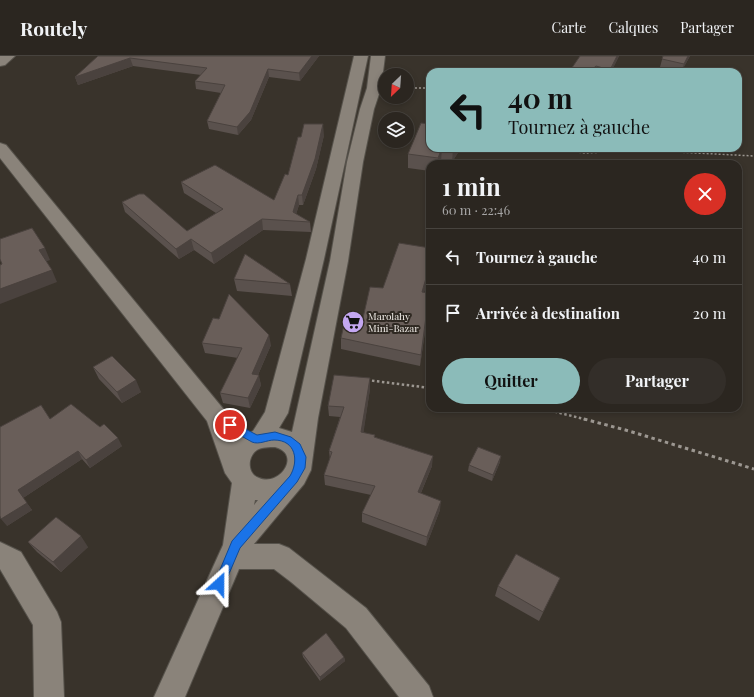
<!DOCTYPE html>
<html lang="fr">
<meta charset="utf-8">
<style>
:root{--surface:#2b2620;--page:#332e29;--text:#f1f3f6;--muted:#a6a5a5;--line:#47433e;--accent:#8bbbb9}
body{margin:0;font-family:"Playfair Display",serif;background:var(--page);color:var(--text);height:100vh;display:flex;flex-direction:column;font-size:15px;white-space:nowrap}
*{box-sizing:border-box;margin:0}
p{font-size:13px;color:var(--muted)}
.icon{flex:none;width:22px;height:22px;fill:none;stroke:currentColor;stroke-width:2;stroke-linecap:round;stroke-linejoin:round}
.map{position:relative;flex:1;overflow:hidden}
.side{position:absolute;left:426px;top:104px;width:316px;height:252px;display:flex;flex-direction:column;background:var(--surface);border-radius:12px;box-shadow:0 2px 6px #0003,0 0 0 1px var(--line)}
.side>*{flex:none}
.hud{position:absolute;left:426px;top:12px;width:316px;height:84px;border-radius:12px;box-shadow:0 2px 6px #0003,0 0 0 1px var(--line);background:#8bbbb9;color:#111;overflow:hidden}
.needle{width:26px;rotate:205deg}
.fabs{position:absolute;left:378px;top:12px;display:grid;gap:8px}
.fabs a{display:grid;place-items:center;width:36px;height:36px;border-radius:50%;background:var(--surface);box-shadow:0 2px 6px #0003,0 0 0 1px var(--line);font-size:20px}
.pin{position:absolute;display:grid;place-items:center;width:34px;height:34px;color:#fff;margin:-17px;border:2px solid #fff;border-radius:50%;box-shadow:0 1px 4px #0007}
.me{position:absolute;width:44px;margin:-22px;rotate:24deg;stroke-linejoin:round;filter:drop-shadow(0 0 3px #0008)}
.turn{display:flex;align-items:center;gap:14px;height:84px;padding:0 16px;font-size:18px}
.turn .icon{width:52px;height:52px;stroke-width:2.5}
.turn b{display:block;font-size:28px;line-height:34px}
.round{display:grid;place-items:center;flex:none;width:42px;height:42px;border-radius:21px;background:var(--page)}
.summary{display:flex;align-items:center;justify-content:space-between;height:68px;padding:0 16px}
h1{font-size:24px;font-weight:700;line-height:30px}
.primary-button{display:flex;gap:8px;margin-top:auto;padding:8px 16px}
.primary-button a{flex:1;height:46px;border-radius:24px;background:var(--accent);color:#111;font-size:16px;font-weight:700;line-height:46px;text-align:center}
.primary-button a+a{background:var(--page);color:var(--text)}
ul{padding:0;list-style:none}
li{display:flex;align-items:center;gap:12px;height:56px;padding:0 16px;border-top:1px solid var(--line)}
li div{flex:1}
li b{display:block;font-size:15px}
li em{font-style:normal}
header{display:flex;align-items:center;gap:24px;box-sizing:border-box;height:56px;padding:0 20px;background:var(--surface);border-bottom:1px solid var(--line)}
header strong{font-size:19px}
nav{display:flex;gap:22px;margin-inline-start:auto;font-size:14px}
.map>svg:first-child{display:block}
</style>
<header>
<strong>Routely</strong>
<nav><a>Carte</a><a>Calques</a><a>Partager</a></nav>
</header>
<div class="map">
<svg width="754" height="641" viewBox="0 0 754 641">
<rect width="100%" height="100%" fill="#39332b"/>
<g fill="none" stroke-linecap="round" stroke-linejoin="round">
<g stroke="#56524b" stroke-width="2">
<path id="minor" d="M0 0H15L5 9 0 10Z
M354 0H368L324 203 288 357 279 372 292 376 330 205 347 106 360 53 367 32 371 0H385L381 32 374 53 363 106 348 205 318 362 311 414 304 428 254 488H279L289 492 366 552 429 630 433 641H399L346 572 291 526 274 513H239L185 641H154L223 489 232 427 225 417 207 365 0 102V87L6 89 225 355 237 384 253 375 265 356 306 203ZM275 391C302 398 280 431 259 422 247 418 247 401 257 394 262 391 269 391 275 391ZM255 444H258L254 449Z
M0 486 21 496 57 556 61 566 64 641H34L33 569 0 513Z"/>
</g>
<path stroke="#9c9791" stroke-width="1.5" stroke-dasharray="2 2" stroke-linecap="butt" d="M557 16 563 13
M407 32H430
M531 92 586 97 638 94 754 100"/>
<path stroke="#9c9791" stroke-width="2.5" stroke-dasharray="2.5 2.5" stroke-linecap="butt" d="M367 324 430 332
M540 352 588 364"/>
<path stroke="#9c9791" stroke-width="3" stroke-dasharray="3.5 3.5" stroke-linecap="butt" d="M584 363 629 375 754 413"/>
<use href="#minor" fill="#8a837a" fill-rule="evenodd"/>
</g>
<path fill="#5a514d" d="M98 0H319L300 25 269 21 251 64 238 79 209 73 207 65 221 37 196 33 195 25 201 19 133 10 78 29 75 21Z
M619 0 611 16H569Z
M663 0H690L681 16 660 11Z
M324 79 316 113 303 149H299L296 158 310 166 311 176 263 174 214 208 194 194 179 203 125 156 122 146 187 175 216 157 184 137 181 126 274 144 288 119Z
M430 92H461L452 106 441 105 440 108H430V115L408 112V98Z
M430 192V217L424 236 429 237V248L420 310 341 293V282L363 262 383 232Z
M234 223 290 228 292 240 237 235Z
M202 287 271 289 258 319 261 329 250 352 223 347 220 337 238 302 205 297Z
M93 311 141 336 122 347 99 323Z
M370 322V333L363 377 375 379V381L432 410 421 437 440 454 426 490 362 466V457L371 439 325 429 324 419 330 404 329 395 340 361 329 360 328 350Z
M50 363 122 390 90 412 82 403 23 442 32 454 7 470Z
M500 406 492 425 468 415 469 409Z
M28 486 88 491 61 516 37 496Z
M498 530 555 532 539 565 495 540Z
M302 597 344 601 345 605 320 625 303 601Z"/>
<path fill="#4a423e" d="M312 0H319L300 25 299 17Z
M617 0H619L611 16H610Z
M688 0H690L681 16 684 8Z
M130 2 133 10 78 29 75 21Z
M596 10 595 16H589Z
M268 13 269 21 251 64 238 79 237 71Z
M323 68 324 79 316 113 303 149 302 139Z
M442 92 441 105 440 108H438V102Z
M454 92H461L452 106 453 93Z
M298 139 299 149 294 165 293 156Z
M262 163 263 174 214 208 211 197Z
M191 183 194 194 179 203 176 193Z
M45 192 50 204 45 206 39 194Z
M430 208V217L421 247 422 236Z
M52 214 57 226 0 248V233Z
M429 237V248L420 310 421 299Z
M269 279 271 289 254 328 252 318Z
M259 319 261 329 250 352 248 342Z
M370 322V333L362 387 361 376Z
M136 324 141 336 122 347 117 336Z
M118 382 122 390 90 412 86 404Z
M78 395 82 403 23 442 18 434Z
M433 400 432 410 417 446 418 436Z
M501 400 500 406 492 425 493 419Z
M441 445 440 454 426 490 427 481Z
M27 447 32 454 7 470 1 463Z
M81 480 88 491 61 516 53 506Z
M344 601 345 605 320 625V621Z"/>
<path fill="#695e59" stroke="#4a423e" d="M98 0H312L299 17 268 13 250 56 237 71 207 65 225 29 195 25 207 12 130 2 75 21Z
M580 0H617L610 14 596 10 589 16H569Z
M663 0H688L684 8 662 3Z
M421 67 430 68V92H442L438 102 408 98Z
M304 68H323L315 103 302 139H298L293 156 310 166 262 163 211 197 191 183 176 193 122 146 139 138H144L187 175 223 153 181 126 215 109 274 144 285 118 288 119 298 81H301Z
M32 172 45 192 39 194 52 214 0 233V209L2 208 0 203V183Z
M399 187 430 192V208L422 236 429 237 421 299 341 282 346 260 363 262 370 231 383 232Z
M245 198 290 228 234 223Z
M229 238 269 279 252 318 259 319 248 342 220 337 242 292 202 287 213 262 219 263Z
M112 300 136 324 117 336 93 311Z
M334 319 370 322 361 376 375 379 374 381 433 400 418 436 441 445 427 481 362 457 375 430 324 419 332 396 329 395 344 351 328 350Z
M71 348 100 371 104 368 118 382 86 404 78 395 18 434 27 447 1 463 0 460V371L41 349 50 363Z
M478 391 501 400 493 419 469 409Z
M56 461 81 480 53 506 28 486Z
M516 498 560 522 543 556 498 530Z
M326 577 344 601 320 621 302 597Z"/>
<path fill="#1a73e8" stroke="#114b97" d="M230 365 257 379 275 376 291 381 300 388 306 401 305 412 297 426 240 492 223 532 219 534 215 532 214 528 232 485 290 420C299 405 296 384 274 384 267 384 259 389 252 386L227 372 225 369Z"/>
<defs>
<g id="supermarket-disc" transform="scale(1.15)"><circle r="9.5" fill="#c4a7f1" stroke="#2f2922"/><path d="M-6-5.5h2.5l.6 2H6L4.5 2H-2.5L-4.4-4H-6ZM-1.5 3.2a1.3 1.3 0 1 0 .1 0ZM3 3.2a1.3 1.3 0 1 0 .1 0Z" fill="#111"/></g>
</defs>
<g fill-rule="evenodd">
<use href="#supermarket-disc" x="353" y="266"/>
</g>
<g text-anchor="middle" stroke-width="4" stroke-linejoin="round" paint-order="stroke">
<g font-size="10" fill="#f1ede8" stroke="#2f2922" text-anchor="start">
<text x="368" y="264">Marolahy<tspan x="368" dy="12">Mini-Bazar</tspan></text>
</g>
</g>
</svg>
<div class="fabs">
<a><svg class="needle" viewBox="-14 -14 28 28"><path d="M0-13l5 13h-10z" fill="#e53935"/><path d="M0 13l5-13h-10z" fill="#a6a5a5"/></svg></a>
<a><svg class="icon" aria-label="layers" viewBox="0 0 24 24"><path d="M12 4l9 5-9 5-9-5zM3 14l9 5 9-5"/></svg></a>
</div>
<div class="pin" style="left:230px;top:369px;background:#d93025"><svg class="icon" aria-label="arrive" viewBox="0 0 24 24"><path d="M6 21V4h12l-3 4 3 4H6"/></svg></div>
<svg class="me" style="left:219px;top:528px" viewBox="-20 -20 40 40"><path d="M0-17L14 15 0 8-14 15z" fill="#1a73e8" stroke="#fff" stroke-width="4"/></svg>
<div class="hud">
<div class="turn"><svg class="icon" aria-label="left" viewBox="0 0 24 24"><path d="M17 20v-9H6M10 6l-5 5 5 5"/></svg><div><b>40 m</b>Tournez à gauche</div></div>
</div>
<section class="side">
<div class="summary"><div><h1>1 min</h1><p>60 m · 22:46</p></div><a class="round" style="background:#d93025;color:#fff"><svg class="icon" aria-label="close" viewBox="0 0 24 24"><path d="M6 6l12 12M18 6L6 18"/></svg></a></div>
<ul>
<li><svg class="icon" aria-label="left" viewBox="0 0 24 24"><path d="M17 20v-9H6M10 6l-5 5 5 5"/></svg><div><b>Tournez à gauche</b></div><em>40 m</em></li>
<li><svg class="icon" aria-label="arrive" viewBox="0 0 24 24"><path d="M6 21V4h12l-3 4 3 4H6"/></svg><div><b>Arrivée à destination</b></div><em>20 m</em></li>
</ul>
<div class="primary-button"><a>Quitter</a><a>Partager</a></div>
</section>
</div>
